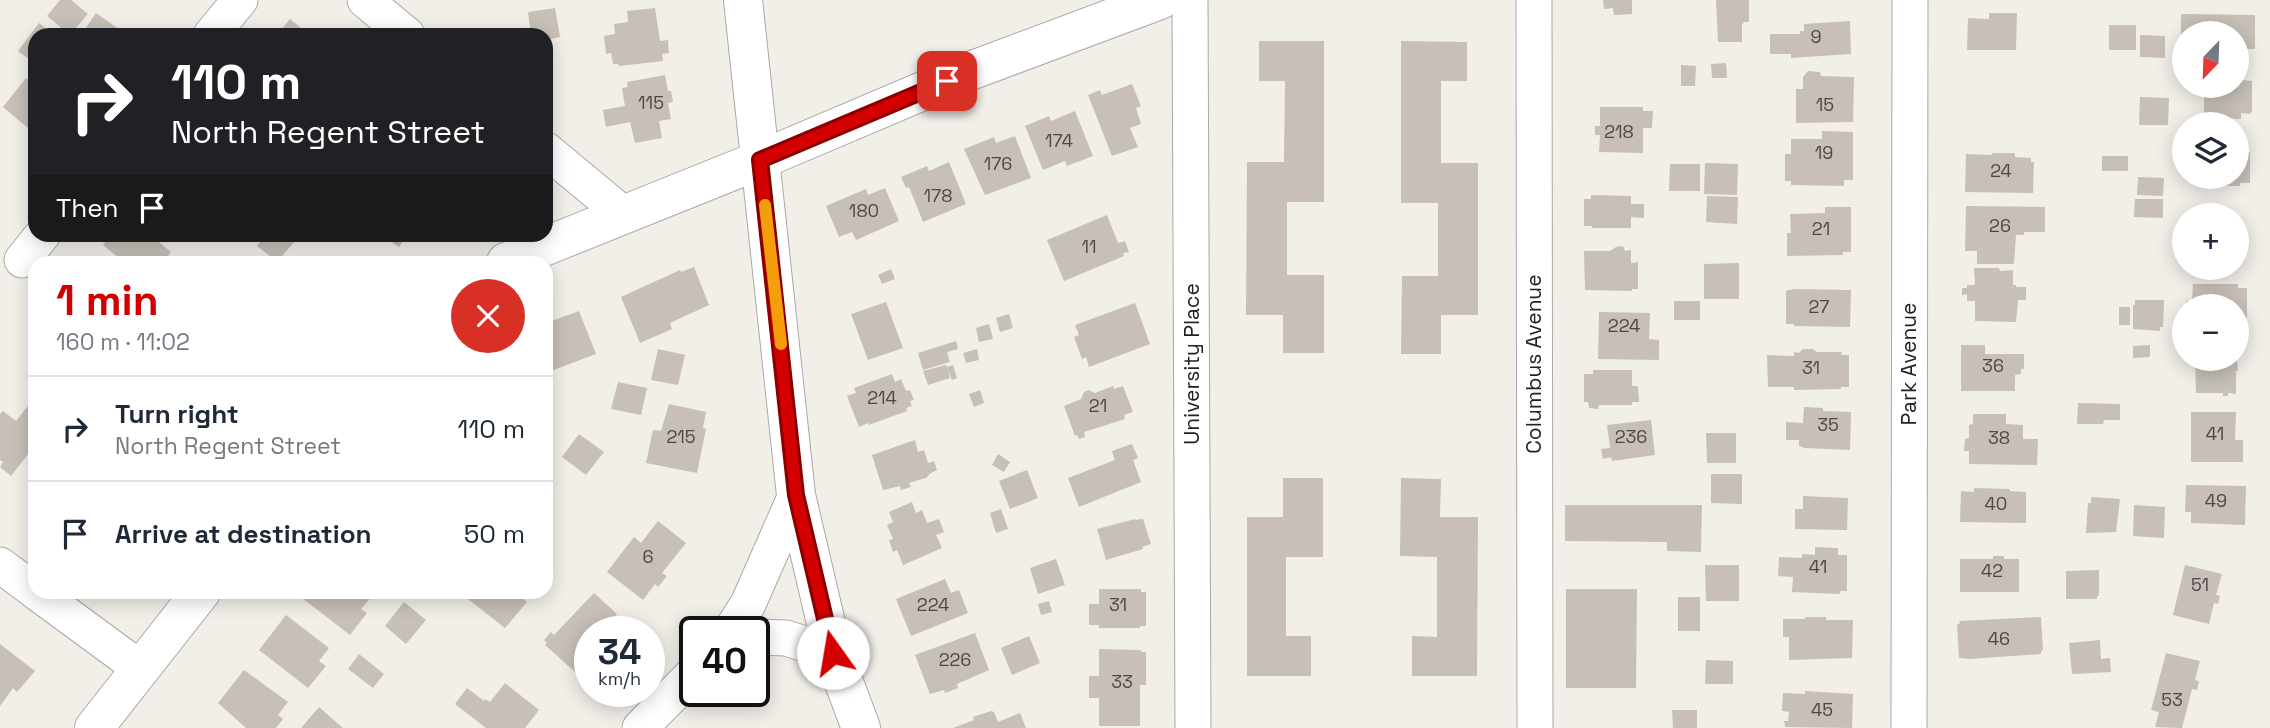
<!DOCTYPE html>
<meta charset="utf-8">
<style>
:root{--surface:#fff;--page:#f2f2f3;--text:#1f2937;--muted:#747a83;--line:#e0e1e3;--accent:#d40000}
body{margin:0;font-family:"Space Grotesk",sans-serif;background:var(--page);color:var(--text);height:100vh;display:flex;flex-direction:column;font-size:26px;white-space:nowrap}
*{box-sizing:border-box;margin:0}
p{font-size:23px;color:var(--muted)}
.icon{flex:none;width:38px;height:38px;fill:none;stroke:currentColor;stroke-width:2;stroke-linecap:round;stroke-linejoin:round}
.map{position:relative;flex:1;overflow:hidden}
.side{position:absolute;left:28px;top:256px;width:525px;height:343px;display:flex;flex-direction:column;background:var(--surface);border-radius:21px;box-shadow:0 4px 18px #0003}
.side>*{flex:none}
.hud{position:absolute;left:28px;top:28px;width:525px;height:214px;border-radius:21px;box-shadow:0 4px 18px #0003;background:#202124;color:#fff;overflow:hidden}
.needle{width:46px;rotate:203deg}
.tools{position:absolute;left:2172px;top:21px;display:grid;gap:14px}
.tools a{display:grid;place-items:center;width:77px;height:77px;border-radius:50%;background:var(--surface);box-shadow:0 4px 18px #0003;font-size:35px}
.speed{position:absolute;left:574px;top:616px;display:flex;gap:14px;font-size:35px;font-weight:700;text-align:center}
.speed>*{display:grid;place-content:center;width:91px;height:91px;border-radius:50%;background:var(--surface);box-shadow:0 4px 18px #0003;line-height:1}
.speed small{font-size:18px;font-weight:400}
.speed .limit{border:4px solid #111;border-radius:10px;background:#fff;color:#111}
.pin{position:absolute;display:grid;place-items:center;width:60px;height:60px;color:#fff;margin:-30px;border-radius:14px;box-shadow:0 4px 10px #0006}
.me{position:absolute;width:77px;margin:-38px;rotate:347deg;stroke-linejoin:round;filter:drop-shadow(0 0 5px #0008)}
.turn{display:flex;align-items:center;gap:24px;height:147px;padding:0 28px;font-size:32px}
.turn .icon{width:91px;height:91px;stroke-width:2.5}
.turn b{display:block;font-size:49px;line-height:60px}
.then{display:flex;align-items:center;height:66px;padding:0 28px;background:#0003;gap:14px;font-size:26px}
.round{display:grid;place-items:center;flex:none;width:74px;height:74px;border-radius:37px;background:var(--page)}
.headline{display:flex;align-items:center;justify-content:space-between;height:119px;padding:0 28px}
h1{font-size:42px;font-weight:700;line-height:52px;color:var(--accent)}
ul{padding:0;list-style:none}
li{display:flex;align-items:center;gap:21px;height:105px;padding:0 28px;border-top:2px solid var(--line)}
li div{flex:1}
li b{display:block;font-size:26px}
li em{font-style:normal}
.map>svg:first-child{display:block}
</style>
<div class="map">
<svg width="2270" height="728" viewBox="0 0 2270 728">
<rect width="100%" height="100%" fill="#f2efe9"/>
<path fill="#c7bfb8" d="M60 0H71L88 14 70 35 47 16Z
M1603 0H1632V14L1614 15 1613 8 1604 9Z
M1716 0H1749V22H1744L1742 25V42H1718Z
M555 8 560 37 546 40V35H531L528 12Z
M655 8 660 41 668 40 669 53 662 54 663 61 619 66 618 64H613L611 53 606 54 604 36 615 34 614 24 628 22 627 11Z
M96 13 120 30 117 35H81Z
M1989 13H2017L2016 50H1967L1968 18 1989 19Z
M2181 14 2255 15V49H2236V33H2184V41H2181Z
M290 19 307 33 305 35H277Z
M1850 21 1851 54 1791 58V54H1770V34H1800V31H1804V24Z
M39 23 55 35H35V64L18 51Z
M2109 25H2136V50H2109Z
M2140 35 2165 36V58L2140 57Z
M1259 41H1324V202H1287V275H1324V353H1283V315H1246L1247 162H1284L1285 81H1259Z
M1401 41 1467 42V81H1441V163H1478V315H1441V354H1401L1402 276H1438V203H1401Z
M1726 63 1727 78H1712L1711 64Z
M1681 65 1696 66 1695 86H1681Z
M1808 71 1820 72 1821 76 1854 77 1853 122 1796 123V89H1803V77Z
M665 75 668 91H671L673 102 668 103 671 119 659 121 662 138 635 143 630 122 606 127 603 110 625 106 622 88 628 87 627 82Z
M2236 75H2242V80L2252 81V111L2250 114 2241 113V119L2204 118V86H2236Z
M26 78 35 85V134L3 107Z
M1132 84 1141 106 1136 108 1141 124 1130 128 1138 147 1112 156 1088 95 1100 90 1102 95Z
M2140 97 2169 98 2168 125H2139Z
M1600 107H1643V111H1653L1652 128H1643V153L1599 152 1600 135H1595V126H1600Z
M1075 111 1093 156 1067 166 1065 161 1043 170 1025 126 1049 116 1051 121Z
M1822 131 1853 132V180H1844V186L1791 185V181H1785V154H1791V139H1822Z
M1015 136 1031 178 985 195 964 149 994 137 996 143Z
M2236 145H2242V152H2250V183H2240V186L2194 185V177H2236Z
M1992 153H2015V157L2031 158V162H2034L2033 193 1965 192 1966 154 1992 155Z
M2102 156H2128V171H2102Z
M949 162 966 204 923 222 909 187 906 188 901 177 927 166 929 171Z
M1705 163 1738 164 1737 195 1704 194Z
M1670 164H1700V191H1669Z
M2138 177 2164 178 2163 196 2137 195Z
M885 188 899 221 856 240 852 232 839 237 826 206 866 189 868 195Z
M1591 195 1631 196V204H1644V218L1631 217V228H1592V226H1584V199H1591Z
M1707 196 1738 197 1737 224 1706 222Z
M2135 199H2163V218L2134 217Z
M1966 206 2045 207V232H2024V235H2016L2014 264H1977V251H1965Z
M1825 207H1851V252H1843V255L1787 256V233H1791L1790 214 1825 213Z
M1107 215 1118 243 1125 241 1129 252 1123 253 1124 256 1064 281 1047 240Z
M112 234H149L171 252 163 262H124L103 245Z
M267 234H301L277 262 257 246Z
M380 234H407L399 247Z
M1623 246 1625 251 1631 250V263L1638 262V289H1632V291L1585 290 1584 251H1610L1616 247Z
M1739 263V299H1704V264Z
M694 267 709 305 670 323 672 329 640 343 621 297 680 270 681 272Z
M1974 268H1999L2000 271 2013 270V285H2016V287H2026V300H2018L2016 322 1975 321V301H1967V294L1962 295V288H1967V285H1975Z
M891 269 895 279 882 284 878 275Z
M2193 284H2238V288H2247V318H2236V306H2186V301H2192Z
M1794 289 1851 290 1850 327 1794 326V324H1786V291Z
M2135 300H2164L2163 327H2160V331L2133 329V305H2135Z
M1674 301H1700V320H1674Z
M886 302 903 348 868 360 851 314Z
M1135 303 1150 344 1089 367 1086 357 1082 359 1074 337 1079 335 1075 325Z
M2119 307H2130V325H2119Z
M579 311 596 354 551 371 548 363 546 364V323Z
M1599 312 1650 313 1649 339 1659 340V360L1598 359Z
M1009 314 1013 328 1000 332 996 318Z
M989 324 993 339 979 342 976 328Z
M956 341 958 349 947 352 950 362 923 370 918 353Z
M1961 345H1985V354H2024V369H2021V374L2015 375V391H1961Z
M2150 345V357L2133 358V346Z
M658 349 685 355 678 385 651 380Z
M977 349 979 360 966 363 963 353Z
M1803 349H1813L1817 352H1842L1841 355H1849V387H1841V389L1794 390V387H1768L1767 355 1794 356V352L1799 353Z
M2195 359H2237L2238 371H2236V394L2228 393V396H2223V393H2196Z
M946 365 947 367 953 365 957 378 952 380 948 369 950 378 928 385 923 371Z
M1593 370H1632V386H1638L1639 402H1632V405H1599L1598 409 1589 408 1588 402H1584V374H1593Z
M892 374 895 382 901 379 906 391 910 390 914 400 910 401 912 406 906 408 907 411 869 425 868 423 859 427 847 396 856 393 854 388Z
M618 382 647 388 641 415 611 409Z
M1113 386 1114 389 1123 386 1133 412 1124 415 1125 419 1084 432 1085 437 1079 439 1077 435 1075 436 1064 406 1081 399 1084 392 1089 390 1095 393Z
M980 390 984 403 974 407 969 394Z
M35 397V445L11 476 0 467 3 462 0 460V414L3 411 16 421Z
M2078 403 2120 404V420H2104L2103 424H2077Z
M669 404 706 412 703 428 706 429 697 473 646 463 653 430 661 431Z
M1804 407 1823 408V411L1851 412 1850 450 1805 448 1799 446V440H1786V422L1803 423Z
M2191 412H2236L2235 440H2243V462H2191Z
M1973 414H2006V424L2023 425V439H2038L2037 465 1969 464V451H1964L1965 439 1969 438V425L1973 424Z
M1651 420 1655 455 1612 461 1611 457 1603 459 1601 449 1610 448 1607 425Z
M1706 433H1736V463H1707Z
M579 434 604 452 586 475 562 457Z
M915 440 918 452 924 450 928 463 934 461 937 470 931 473 926 478 909 483 911 487 901 490 900 486 883 490 872 455Z
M1132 444 1138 458 1133 460 1141 482 1079 507 1068 478 1115 460 1112 451Z
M998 454 1010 462 1004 472 992 465Z
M1027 470 1038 498 1010 509 999 481Z
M1711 474H1742V504L1711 503Z
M1283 478H1323V557H1286V636H1311V676H1247V517H1283Z
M1401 478 1441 479 1440 517H1478L1477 676H1412V636L1437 637V557L1400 556Z
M2186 485 2246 486 2245 525 2191 523V512H2185Z
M1974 488 2010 489V491L2026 492V523L1960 522 1961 491 1974 492Z
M1803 496 1848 498 1847 530 1795 529V509H1803Z
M2091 497 2120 499 2116 532 2086 533 2088 503H2091Z
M912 502 916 513 922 510 927 523 939 519 944 532 936 535 942 548 903 565 897 550 893 552 889 540 893 539 887 525 893 522 889 512Z
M1565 505H1702L1701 552 1667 551V542L1565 541Z
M2134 505 2165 507 2164 538 2133 536Z
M1001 509 1008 529 996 533 990 513Z
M1135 519V520L1143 519 1151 544 1142 547 1143 549 1106 560 1097 529Z
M658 521 686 543 662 573 667 576 658 587 655 584 643 600 607 572 634 537 641 543Z
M1815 547 1838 548V555H1847V591H1840V594L1792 592 1793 577 1778 576 1779 557 1802 558V554L1815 555Z
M1993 556H2004V559H2019V592H1960V559H1993Z
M1056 559 1065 585 1038 594 1030 568Z
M1705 565H1739V601H1706Z
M2185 565 2222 574 2216 595 2220 596 2218 604 2214 603 2209 624 2173 615Z
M2099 570V596H2097V599H2066V571Z
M945 579 951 593 959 590 968 613 911 636 896 599Z
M1099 589H1141V592H1146V626H1140V628H1099V625H1089V604H1099Z
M1566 589H1637L1636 688H1566Z
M307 592H366L372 596 361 609 367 613 350 635 302 598Z
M459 592H514L527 602 505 628Z
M594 593 617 614 606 626 612 632H590V656L575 672 545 645 547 643 544 640 551 632 554 635Z
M1678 597H1700V631H1678Z
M1049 601 1052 612 1041 615 1038 604Z
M404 602 426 620 406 644 385 626Z
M286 615 329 648 319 661 326 666 308 688 259 650Z
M1805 617H1826V620H1853L1852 658 1789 660V637H1783V619H1805Z
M2041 617 2043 650 2041 651V654L1969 659 1959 658 1957 624H1960L1959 621Z
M975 633 989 670 957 684 958 688 945 693 944 690 930 694 915 655Z
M1029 636 1040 663 1012 675 1001 648Z
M2100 640 2101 659 2110 658 2111 672 2072 674 2069 643Z
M0 644 35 671 17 692 13 688 0 706Z
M1099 649 1141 650V652H1146V685H1140V726H1099V698H1089V676H1099Z
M2166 653 2200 661 2195 680 2199 681 2197 690 2192 689 2182 728 2155 727 2159 712 2151 710Z
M359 654 384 674 373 688 348 669Z
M1706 660 1733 661V684H1705Z
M244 670 288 702 278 715 283 719 276 728H246L218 703Z
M505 683 539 710 525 728H486L455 704 467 688 484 701 485 699 490 702Z
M1805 691 1853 694 1852 728 1785 727 1784 721H1788L1789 712 1782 711 1783 693 1805 694Z
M319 707 343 728H301Z
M1672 710H1697V728H1673Z
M991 711 994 712 998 722 1020 713 1026 728H953L974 720 973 717Z"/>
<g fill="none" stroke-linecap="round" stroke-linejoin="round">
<g stroke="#a9a9a9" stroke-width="37">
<path id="minor" d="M365 0 407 35
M1190 0 1193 728
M1534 0 1535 728
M211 35 240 0
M546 150 623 214
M22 260 43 234
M0 565 35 591
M36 592 141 669
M730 632 748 604 796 495
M754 637 786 638 833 653
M640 728 695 672
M1909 728 1910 0"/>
</g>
<g stroke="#a9a9a9" stroke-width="40">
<path id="tertiary" d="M743 0 796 495 833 653 861 728
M506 262 760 160 970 71 1160 0
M94 728 201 592"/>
</g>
<use href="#minor" stroke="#fff" stroke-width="35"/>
<use href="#tertiary" stroke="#fff" stroke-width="38"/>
</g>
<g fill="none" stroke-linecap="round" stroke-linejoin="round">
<g stroke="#8a0000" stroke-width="18">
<path id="route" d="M833 653 796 495 760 160 947 81"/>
</g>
<use href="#route" stroke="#d40000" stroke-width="12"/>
<path stroke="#f59e0b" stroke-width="12" d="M765 205 781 344"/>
</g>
<g text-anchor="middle" stroke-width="6" stroke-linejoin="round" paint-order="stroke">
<g font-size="18" fill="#4b4948">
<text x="1816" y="43">9</text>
<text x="651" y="109">115</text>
<text x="1825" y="111">15</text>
<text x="1619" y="138">218</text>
<text x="1059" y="147">174</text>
<text x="1824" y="159">19</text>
<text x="998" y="170">176</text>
<text x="2001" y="177">24</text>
<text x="938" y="202">178</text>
<text x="864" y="217">180</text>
<text x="2000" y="232">26</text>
<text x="1821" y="235">21</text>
<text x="1089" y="253">11</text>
<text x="1819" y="313">27</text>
<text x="1624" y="332">224</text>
<text x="1993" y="372">36</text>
<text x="1811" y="374">31</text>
<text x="882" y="404">214</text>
<text x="1098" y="412">21</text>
<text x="1828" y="431">35</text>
<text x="2215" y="440">41</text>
<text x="681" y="443">215</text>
<text x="1631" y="443">236</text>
<text x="1999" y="444">38</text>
<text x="2216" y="507">49</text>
<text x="1996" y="510">40</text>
<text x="648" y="563">6</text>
<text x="1818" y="573">41</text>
<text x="1992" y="577">42</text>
<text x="2200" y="591">51</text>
<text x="933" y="611">224</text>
<text x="1118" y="611">31</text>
<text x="1999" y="645">46</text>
<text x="955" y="666">226</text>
<text x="1122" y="688">33</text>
<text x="2172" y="706">53</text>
<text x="1822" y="716">45</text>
</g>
<g font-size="21" fill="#222" stroke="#fff">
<text transform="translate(1192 364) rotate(-90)" y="7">University Place</text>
<text transform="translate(1534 364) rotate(-90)" y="7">Columbus Avenue</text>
<text transform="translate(1909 364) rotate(-90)" y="7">Park Avenue</text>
</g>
</g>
</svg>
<div class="tools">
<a><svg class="needle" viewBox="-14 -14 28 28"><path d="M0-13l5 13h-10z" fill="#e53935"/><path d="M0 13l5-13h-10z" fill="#747a83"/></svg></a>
<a><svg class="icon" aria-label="layers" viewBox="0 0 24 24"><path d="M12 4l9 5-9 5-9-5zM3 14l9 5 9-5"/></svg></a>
<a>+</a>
<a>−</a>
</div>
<div class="speed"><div>34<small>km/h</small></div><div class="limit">40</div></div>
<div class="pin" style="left:947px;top:81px;background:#d93025"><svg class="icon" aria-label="arrive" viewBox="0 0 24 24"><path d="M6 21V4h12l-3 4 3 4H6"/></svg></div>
<svg class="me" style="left:833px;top:653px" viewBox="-20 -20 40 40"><circle r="19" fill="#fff"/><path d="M0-13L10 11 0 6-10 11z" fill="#d40000"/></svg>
<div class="hud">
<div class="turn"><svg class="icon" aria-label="right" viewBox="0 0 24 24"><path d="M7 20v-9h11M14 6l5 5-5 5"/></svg><div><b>110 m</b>North Regent Street</div></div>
<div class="then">Then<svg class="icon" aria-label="arrive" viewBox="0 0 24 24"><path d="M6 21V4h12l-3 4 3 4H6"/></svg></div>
</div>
<section class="side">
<div class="headline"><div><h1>1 min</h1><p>160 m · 11:02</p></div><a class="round" style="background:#d93025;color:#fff"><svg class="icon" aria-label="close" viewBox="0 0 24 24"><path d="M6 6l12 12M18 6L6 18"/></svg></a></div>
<ul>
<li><svg class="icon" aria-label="right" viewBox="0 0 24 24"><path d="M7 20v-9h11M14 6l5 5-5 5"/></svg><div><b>Turn right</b><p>North Regent Street</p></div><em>110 m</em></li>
<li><svg class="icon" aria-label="arrive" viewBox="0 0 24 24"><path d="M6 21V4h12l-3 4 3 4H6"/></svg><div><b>Arrive at destination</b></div><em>50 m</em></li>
</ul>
</section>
</div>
